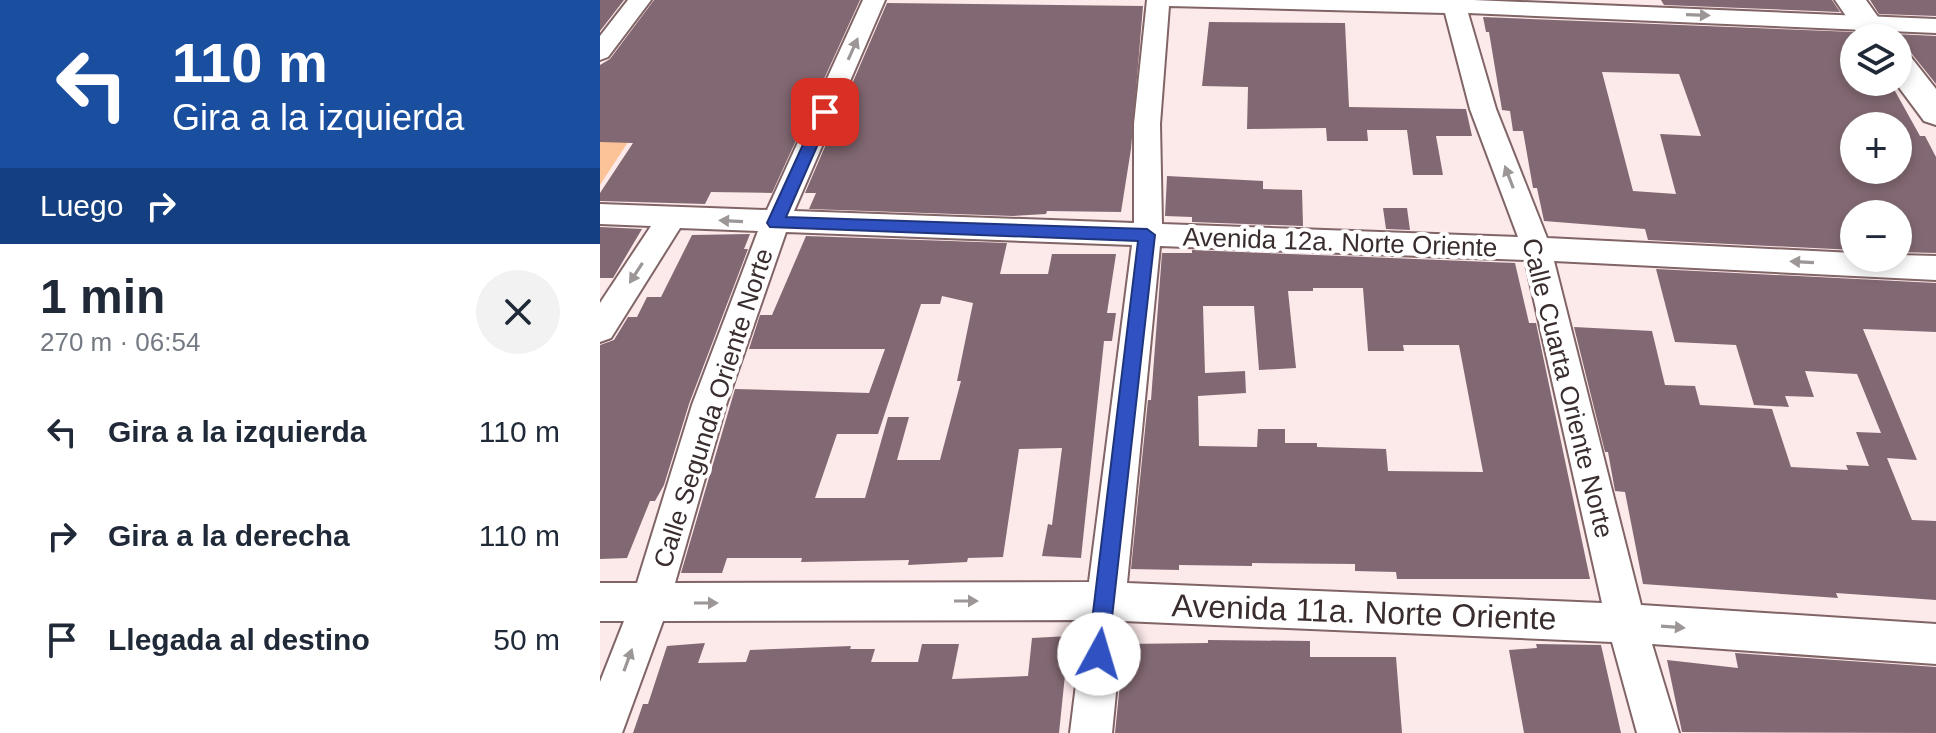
<!DOCTYPE html>
<html lang="es">
<meta charset="utf-8">
<style>
:root{--surface:#fff;--page:#f2f2f3;--text:#1f2937;--muted:#747a83}
body{margin:0;font-family:Arial,sans-serif;background:var(--page);color:var(--text);height:100vh;display:flex;flex-direction:column;font-size:30px;white-space:nowrap}
*{box-sizing:border-box;margin:0}
p{font-size:26px;color:var(--muted)}
.icon{flex:none;width:44px;height:44px;fill:none;stroke:currentColor;stroke-width:2;stroke-linecap:round;stroke-linejoin:round}
.map{position:relative;flex:1;overflow:hidden}
.drawer{display:flex;flex-direction:column;background:var(--surface);width:600px}
.drawer>*{flex:none}
.banner{background:#1a4fa0;color:#fff;overflow:hidden}
.controls{position:absolute;left:1240px;top:24px;display:grid;gap:16px}
.controls a{display:grid;place-items:center;width:72px;height:72px;border-radius:50%;background:var(--surface);box-shadow:0 4px 12px #0003;font-size:40px}
.pin{position:absolute;display:grid;place-items:center;width:68px;height:68px;color:#fff;margin:-34px;border-radius:16px;box-shadow:0 4px 12px #0006}
.me{position:absolute;width:88px;margin:-44px;rotate:6deg;stroke-linejoin:round;filter:drop-shadow(0 0 6px #0008)}
.turn{display:flex;align-items:center;gap:28px;height:168px;padding:0 40px;font-size:36px}
.turn .icon{width:104px;height:104px;stroke-width:2.5}
.turn b{display:block;font-size:56px;line-height:68px}
.then{display:flex;align-items:center;height:76px;padding:0 40px;background:#0003;gap:16px;font-size:30px}
.round{display:grid;place-items:center;flex:none;width:84px;height:84px;border-radius:42px;background:var(--page)}
.overview{display:flex;align-items:center;justify-content:space-between;height:136px;padding:0 40px}
h1{font-size:48px;font-weight:700;line-height:60px}
ul{padding:0;list-style:none}
li{display:flex;align-items:center;gap:24px;height:104px;padding:0 40px}
li div{flex:1}
li b{display:block;font-size:30px}
li em{font-style:normal}
main{display:flex;flex:1;min-height:0}
.map>svg:first-child{display:block}
</style>
<main>
<section class="drawer">
<div class="banner">
<div class="turn"><svg class="icon" aria-label="left" viewBox="0 0 24 24"><path d="M17 20v-9H6M10 6l-5 5 5 5"/></svg><div><b>110 m</b>Gira a la izquierda</div></div>
<div class="then">Luego<svg class="icon" aria-label="right" viewBox="0 0 24 24"><path d="M7 20v-9h11M14 6l5 5-5 5"/></svg></div>
</div>
<div class="overview"><div><h1>1 min</h1><p>270 m · 06:54</p></div><a class="round"><svg class="icon" aria-label="close" viewBox="0 0 24 24"><path d="M6 6l12 12M18 6L6 18"/></svg></a></div>
<ul>
<li><svg class="icon" aria-label="left" viewBox="0 0 24 24"><path d="M17 20v-9H6M10 6l-5 5 5 5"/></svg><div><b>Gira a la izquierda</b></div><em>110 m</em></li>
<li><svg class="icon" aria-label="right" viewBox="0 0 24 24"><path d="M7 20v-9h11M14 6l5 5-5 5"/></svg><div><b>Gira a la derecha</b></div><em>110 m</em></li>
<li><svg class="icon" aria-label="arrive" viewBox="0 0 24 24"><path d="M6 21V4h12l-3 4 3 4H6"/></svg><div><b>Llegada al destino</b></div><em>50 m</em></li>
</ul>
</section>
<div class="map">
<svg width="1336" height="733" viewBox="0 0 1336 733">
<rect width="100%" height="100%" fill="#fce9ea"/>
<path fill="#fdc398" d="M0 137 30 139 0 185Z"/>
<path fill="#826872" fill-rule="evenodd" d="M0 0H24L0 31Z
M54 0H260L172 193 111 192 105 204 0 201V193L33 143 0 142V65L10 59Z
M1061 0H1232L1240 12 1064 5Z
M1270 0H1336V16L1279 14Z
M287 3 543 6 531 149 521 212 447 211 446 214 413 216 209 209 216 193H205Z
M883 17 1254 32 1257 38H1254V82H1290L1320 136H1325L1336 157V253L1298 252V214H1254V250L1048 240 1045 229 944 221 937 188H933L923 131H913L910 111 902 110 889 32H886ZM1002 72 1079 74 1101 136 1060 134 1076 194 1033 191ZM1254 126H1298V170H1254Z
M609 22 745 23 749 107 866 109 872 136H836L843 175H813L807 130H767L768 141H727L726 128 647 129 648 87 602 86Z
M1294 34 1336 36V84L1312 54 1306 52Z
M567 176 663 181V189L702 190 703 226 592 222V217L565 216Z
M783 208H807L810 230 786 229Z
M0 227 42 229 13 278H0Z
M150 234 144 249H148L89 404 64 485 55 501H50L27 558 0 559V345L14 340 28 317H37L47 297H61L92 235Z
M206 236 407 243 400 274H448L452 254H516L507 313H516L512 341H504L481 558 442 556 448 524 452 525 462 448 419 449 403 557 368 558 367 562 308 565 309 560 201 562 202 558H127L122 573H81L135 389 269 393 285 349H149L160 315H172ZM342 296 373 303 357 381H361L340 460H297L309 417H288L265 498H215L237 434H278L321 304H340Z
M592 250 915 263 929 323H936L990 579H797L796 572 755 571V564L652 563V566L579 565V570L531 569 548 400H551L562 253H592ZM713 288H763L768 351H804L803 345H859L883 472 788 471 786 449 717 447V443H685V429H658L657 447 599 446 598 396 646 393 645 371 605 373 603 306H654L659 370 696 368 688 291H713Z
M1056 269 1336 283V332L1263 329 1317 460 1287 458 1312 520 1336 521V600L1236 593 1238 598 1043 584 1025 492 1015 491 1008 452H1005L974 327 1052 331 1065 385 1095 386 1100 405 1172 409 1191 467 1248 470 1246 465 1269 466 1256 432 1281 433 1257 374 1205 371 1214 397 1185 396 1189 407 1154 405 1136 345 1075 342Z
M469 636 459 733H33L43 704H48L67 646 105 643 98 663 146 662 150 650 251 646 250 649H275L271 662H318L322 644H359L352 679 428 676 432 638Z
M608 640 710 641V657H796L802 733H515L524 644 608 643Z
M936 644 1001 645 1021 733H924L909 650 937 648Z
M1135 653 1336 667V733L1082 732 1067 660 1138 668Z"/>
<g fill="none" stroke-linecap="round" stroke-linejoin="round">
<g stroke="#806466" stroke-width="4">
<path id="street" d="M28 0H51L8 57 0 60V36Z
M263 0H285L194 211 534 223V124L547 0H873L1336 19V33L868 13 896 109 947 238 1254 253V258H1298V255L1336 256V280L954 261 1041 605 1336 624V664L1052 644 1079 733H1037L1012 642 523 621 512 733H470L484 620 63 621 22 733H0V682L24 621H0V583H37L92 405 158 231 80 228 11 338 0 342V303L51 226 0 224V204L167 210ZM569 6 845 13 870 109 918 237 562 224 560 124ZM186 232 532 245 489 582 75 583 126 405ZM560 246 925 260 1002 603 527 583Z"/>
</g>
<g stroke="#806466" stroke-width="4">
<path id="secondary" d="M1235 0H1266L1293 38H1261Z
M1298 52 1310 56 1336 89V125L1324 121 1295 82H1298Z"/>
</g>
<use href="#street" fill="#fff" fill-rule="evenodd"/>
<use href="#secondary" fill="#fff" fill-rule="evenodd"/>
</g>
<defs><path id="oneway-solid" d="M-6-.8H1V-3.2L6.5 0L1 3.2V.8H-6Z" transform="scale(2)"/></defs>
<g fill="#9c9696">
<use href="#oneway-solid" transform="translate(1098 15) rotate(2)"/>
<use href="#oneway-solid" transform="translate(253 49) rotate(-66)"/>
<use href="#oneway-solid" transform="translate(909 177) rotate(-111)"/>
<use href="#oneway-solid" transform="translate(131 221) rotate(-177)"/>
<use href="#oneway-solid" transform="translate(1202 262) rotate(-177)"/>
<use href="#oneway-solid" transform="translate(36 273) rotate(123)"/>
<use href="#oneway-solid" transform="translate(366 601)"/>
<use href="#oneway-solid" transform="translate(106 603)"/>
<use href="#oneway-solid" transform="translate(1073 627) rotate(4)"/>
<use href="#oneway-solid" transform="translate(28 660) rotate(-70)"/>
</g>
<path fill="#2f51c1" stroke="#1f357d" stroke-width="2" d="M225 107 232 112 186 217 547 229 555 235 507 662 499 665 491 662 488 654 538 241 170 227 167 223 218 112Z"/>
<g text-anchor="middle" stroke-width="8" stroke-linejoin="round" paint-order="stroke">
<g font-size="26" fill="#392d2e" stroke="#fff">
<text transform="translate(740 242) rotate(2)" y="9">Avenida 12a. Norte Oriente</text>
<text transform="translate(968 388) rotate(76)" y="9">Calle Cuarta Oriente Norte</text>
<text transform="translate(113 408) rotate(-72)" y="9">Calle Segunda Oriente Norte</text>
</g>
<g font-size="32" fill="#392d2e" stroke="#fff">
<text transform="translate(764 612) rotate(2)" y="11">Avenida 11a. Norte Oriente</text>
</g>
</g>
</svg>
<div class="controls">
<a><svg class="icon" aria-label="layers" viewBox="0 0 24 24"><path d="M12 4l9 5-9 5-9-5zM3 14l9 5 9-5"/></svg></a>
<a>+</a>
<a>−</a>
</div>
<div class="pin" style="left:225px;top:112px;background:#d93025"><svg class="icon" aria-label="arrive" viewBox="0 0 24 24"><path d="M6 21V4h12l-3 4 3 4H6"/></svg></div>
<svg class="me" style="left:499px;top:654px" viewBox="-20 -20 40 40"><circle r="19" fill="#fff"/><path d="M0-13L10 11 0 6-10 11z" fill="#2f51c1"/></svg>
</div>
</main>
